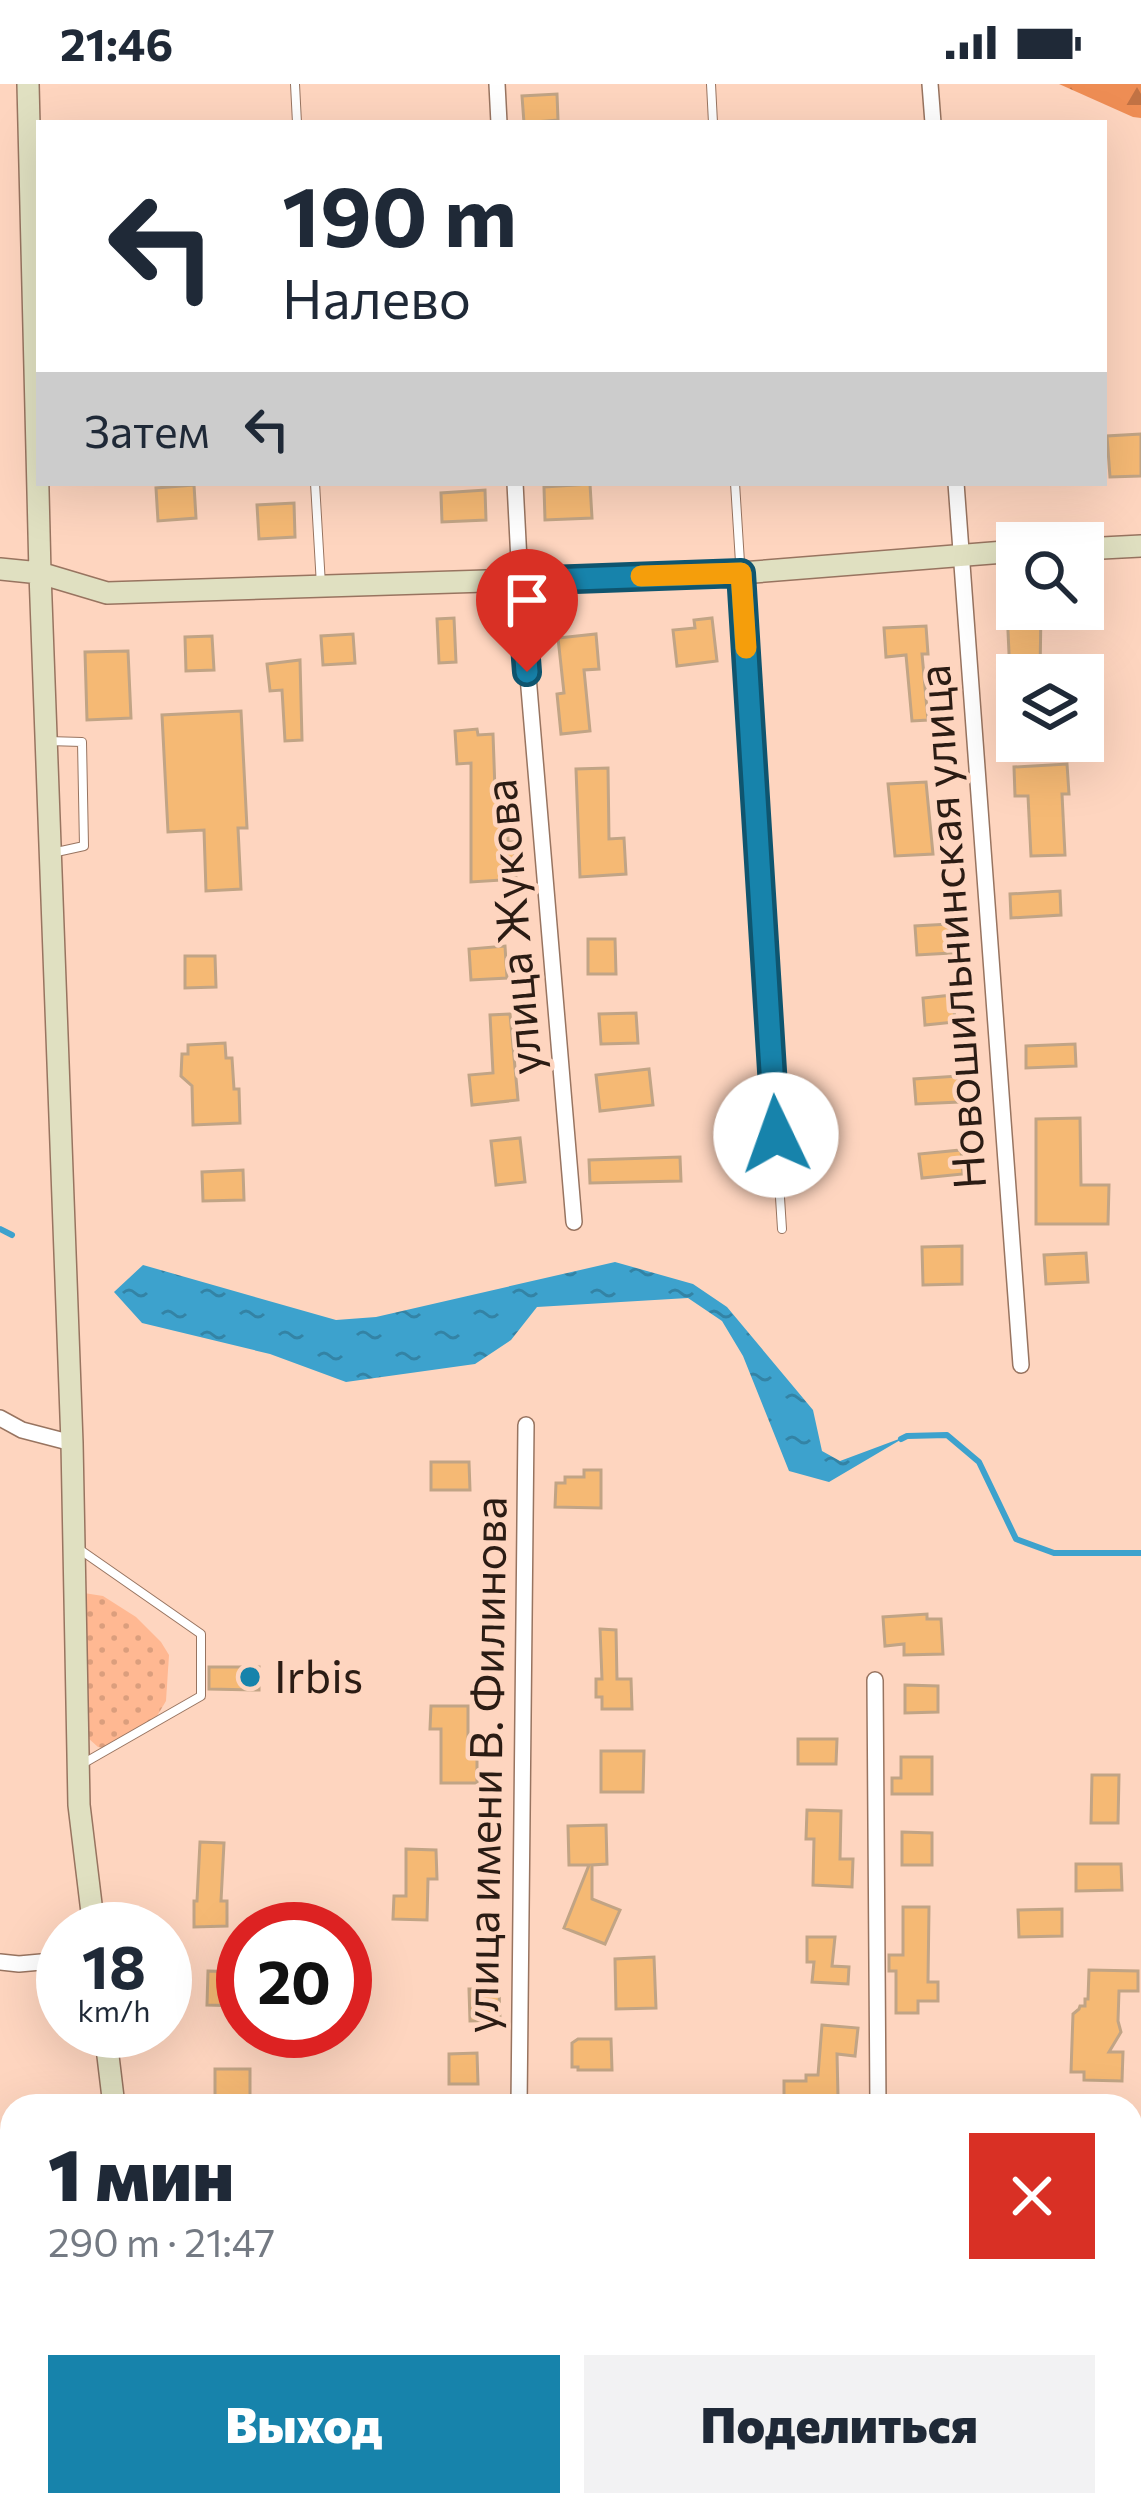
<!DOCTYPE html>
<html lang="ru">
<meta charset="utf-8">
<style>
:root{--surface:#fff;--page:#f2f2f3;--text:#1f2937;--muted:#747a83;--accent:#1783ab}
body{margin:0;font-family:Commissioner,sans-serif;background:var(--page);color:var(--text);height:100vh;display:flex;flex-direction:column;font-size:45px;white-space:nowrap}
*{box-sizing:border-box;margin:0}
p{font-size:39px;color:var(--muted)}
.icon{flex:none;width:66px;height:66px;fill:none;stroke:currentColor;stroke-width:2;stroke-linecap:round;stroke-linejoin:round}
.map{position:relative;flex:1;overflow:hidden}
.details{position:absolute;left:0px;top:2010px;width:1143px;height:423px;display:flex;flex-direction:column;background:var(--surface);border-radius:36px 36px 0 0;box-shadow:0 12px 48px #0002}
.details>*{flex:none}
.top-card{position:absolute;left:36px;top:36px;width:1071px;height:366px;border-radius:0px;box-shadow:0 12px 48px #0002;background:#fff;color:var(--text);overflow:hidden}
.tools{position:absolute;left:996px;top:438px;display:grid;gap:24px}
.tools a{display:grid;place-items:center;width:108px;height:108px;border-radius:0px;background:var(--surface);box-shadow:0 12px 48px #0002;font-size:60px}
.speed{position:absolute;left:36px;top:1818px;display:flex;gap:24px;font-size:60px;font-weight:700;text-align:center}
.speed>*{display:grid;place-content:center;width:156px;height:156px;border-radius:50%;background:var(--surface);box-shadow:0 12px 48px #0002;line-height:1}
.speed small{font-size:30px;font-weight:400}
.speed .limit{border:18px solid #d22;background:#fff;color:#111}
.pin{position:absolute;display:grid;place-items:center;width:102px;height:102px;color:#fff;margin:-123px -51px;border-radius:50% 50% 50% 0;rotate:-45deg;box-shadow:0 0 12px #0007}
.pin .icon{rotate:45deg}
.me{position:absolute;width:132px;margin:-66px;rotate:357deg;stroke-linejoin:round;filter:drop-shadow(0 0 9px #0008)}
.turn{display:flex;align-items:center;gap:42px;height:252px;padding:0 48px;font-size:54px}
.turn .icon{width:156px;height:156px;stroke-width:2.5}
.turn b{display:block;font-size:84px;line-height:102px}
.then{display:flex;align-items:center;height:114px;padding:0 48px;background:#0003;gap:24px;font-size:45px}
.round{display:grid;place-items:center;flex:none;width:126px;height:126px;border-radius:0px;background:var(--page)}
.summary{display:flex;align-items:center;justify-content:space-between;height:204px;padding:0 48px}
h1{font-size:72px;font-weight:800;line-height:90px}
.button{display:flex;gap:24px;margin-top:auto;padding:24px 48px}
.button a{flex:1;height:138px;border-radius:0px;background:var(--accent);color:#fff;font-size:48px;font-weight:800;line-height:138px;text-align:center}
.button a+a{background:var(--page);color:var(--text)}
.status{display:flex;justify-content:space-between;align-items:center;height:84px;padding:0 60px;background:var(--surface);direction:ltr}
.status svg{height:33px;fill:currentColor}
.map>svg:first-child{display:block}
</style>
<div class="status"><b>21:46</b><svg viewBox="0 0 49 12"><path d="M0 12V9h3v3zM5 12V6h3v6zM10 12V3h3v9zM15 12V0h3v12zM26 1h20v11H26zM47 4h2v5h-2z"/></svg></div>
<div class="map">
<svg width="1141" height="2431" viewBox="0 0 1141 2431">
<defs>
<pattern id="grass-dots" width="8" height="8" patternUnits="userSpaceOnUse" patternTransform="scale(3)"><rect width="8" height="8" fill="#ffb892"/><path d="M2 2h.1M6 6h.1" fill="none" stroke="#db9e7d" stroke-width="1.8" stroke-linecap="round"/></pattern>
<pattern id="forest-firs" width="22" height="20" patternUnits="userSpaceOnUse" patternTransform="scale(3)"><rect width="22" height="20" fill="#ee8d54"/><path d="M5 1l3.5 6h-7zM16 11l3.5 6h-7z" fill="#c17244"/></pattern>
<pattern id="cemetery-stones" width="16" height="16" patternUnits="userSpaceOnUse" patternTransform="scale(3)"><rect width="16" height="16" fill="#ffb892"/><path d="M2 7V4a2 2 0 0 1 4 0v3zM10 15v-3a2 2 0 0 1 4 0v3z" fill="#db9e7d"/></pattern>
<pattern id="water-ripples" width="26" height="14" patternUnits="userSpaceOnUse" patternTransform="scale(3)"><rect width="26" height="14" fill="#3da2cd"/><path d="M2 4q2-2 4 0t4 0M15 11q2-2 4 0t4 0" fill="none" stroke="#3383a5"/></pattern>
</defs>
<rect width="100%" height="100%" fill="#fed5bf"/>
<path fill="url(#grass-dots)" d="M84 1509 103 1512 136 1533 161 1558 169 1571 166 1617 154 1637 109 1665 98 1663 88 1654Z"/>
<path fill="url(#forest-firs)" d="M1059 0H1141V34L1133 33Z"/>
<path fill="url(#cemetery-stones)" d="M681 2421H1061L1062 2431H682Z"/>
<path fill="url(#water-ripples)" d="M615 1178 693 1200 727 1223 813 1326 822 1367 840 1377 907 1352 829 1398 789 1387 743 1272 722 1237 688 1214 537 1223 511 1256 475 1280 346 1298 270 1270 142 1239 114 1208 143 1181 336 1236 376 1233Z"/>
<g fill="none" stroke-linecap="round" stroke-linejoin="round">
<path stroke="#3da2cd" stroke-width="6" d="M0 1145 12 1151
M901 1355 907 1352 947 1351 979 1378 1016 1455 1054 1469H1141"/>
</g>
<path fill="#f5b974" stroke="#c1a485" stroke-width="3" d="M557 10 558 36 524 39 522 12Z
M1141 350V392L1110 393 1107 352Z
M590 400 592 434 545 436 544 403Z
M194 401 196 434 158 437 156 404Z
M485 406 486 436 442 438 441 409Z
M294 419 295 453 259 455 257 421Z
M1007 525H1041L1040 591H1010Z
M454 534 456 578 439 579 437 535Z
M712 534 717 577 677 582 673 546 695 544 694 536Z
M926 542 928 570H922L928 636 912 637 906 571 886 573 884 544Z
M353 550 355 579 323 581 321 552Z
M596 550 599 585 584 586 590 647 561 650 557 610 564 609 558 554Z
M212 552 214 586 186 587 185 553Z
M128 567 131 634 87 636 85 568Z
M300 576 302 656 285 657 282 606 270 607 267 580Z
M241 627 247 744H238L241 805 206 807 204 746 168 748 162 631Z
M477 645 478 651 493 650 495 706H507L508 758H514L516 795 471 798V679L457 680 455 647Z
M1067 680 1069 710H1062L1065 771 1031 772 1028 712H1015L1014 683Z
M608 684 609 755 624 754 626 790 580 793 576 685Z
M926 698 933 770 895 772 888 700Z
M1060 807 1061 831 1011 834 1010 810Z
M949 840 951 869 917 871 915 842Z
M588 855H615L616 890H588Z
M505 862 507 894 471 896 469 865Z
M185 872H215L216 903 185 904Z
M953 911 955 938 925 941 923 914Z
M636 929 638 959 601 960 599 930Z
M510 930 518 1016 472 1021 469 991 493 989 490 931Z
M225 959 226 974H232L234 1005H239L240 1039 193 1041 192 1002 181 992 182 970H188V961Z
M1075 960 1076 982 1026 984V962Z
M649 985 653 1021 600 1027 596 991Z
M958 992 959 1018 916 1020 914 995Z
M1080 1034 1081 1101H1109L1108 1140H1036V1035Z
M520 1054 525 1098 496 1101 491 1057Z
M961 1066 963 1090 922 1094 919 1070Z
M680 1073 681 1097 590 1099 589 1076Z
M243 1086 244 1116 203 1117 202 1088Z
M962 1162V1200L923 1201 922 1163Z
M1086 1169 1088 1198 1046 1200 1044 1171Z
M431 1378H469L470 1406H431Z
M584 1386H601V1424L555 1423 556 1399H565V1393H584Z
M927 1530V1535H941L943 1570 904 1571V1560L885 1562 883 1533Z
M600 1545 616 1546 617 1595H631L632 1625H602V1613H596V1595H602Z
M209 1583H259V1606L209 1605Z
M905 1601 938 1602V1628L905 1629Z
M431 1622H468V1665H477V1699H441V1645H430Z
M798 1655H837L836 1680H798Z
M601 1667H644L643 1708H601Z
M901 1673H932V1710H892V1694H901Z
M1092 1691H1119L1118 1739H1091Z
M807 1726 841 1727 840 1775H853L852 1803 813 1801 814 1755H806Z
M606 1741 607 1780 592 1781V1815L620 1826 605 1860 564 1844 589 1781H569L568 1742Z
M902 1748 932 1749V1781H902Z
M200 1758 224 1759 221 1817H227V1842L194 1843V1817H197Z
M406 1765 436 1766 437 1795H428L427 1836 393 1835 394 1812H406Z
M1076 1780H1121L1122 1806 1076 1807Z
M903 1823H929L928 1898H938V1917H918V1929H896V1887H889V1871H903Z
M1062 1825V1852L1019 1853 1018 1826Z
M807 1853H835L832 1882 849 1883 848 1900 812 1898 814 1878H807Z
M654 1873 656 1924 616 1925 615 1875Z
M1089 1886 1138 1887V1907H1119L1118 1937 1121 1948 1109 1968H1123L1122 1997 1084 1996V1988H1071L1073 1930 1079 1925 1080 1922H1085V1915H1088Z
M208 1887 243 1888V1922L207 1921Z
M469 1905H499L500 1936 470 1937Z
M822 1941 858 1944 855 1972 837 1970 838 2012H830V2022H784V1997H806V1991H818Z
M578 1955H611L612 1986H578V1983H572V1959Z
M477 1969 478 2000H449V1970Z
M215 1985H250V2012H215Z"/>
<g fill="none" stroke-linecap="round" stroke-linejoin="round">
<g stroke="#987460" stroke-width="10">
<path id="lane" d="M295 0 297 39
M711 0 713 39
M315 399 321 501
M735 399 782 1145
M48 657 82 658 84 762 52 769
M79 1465 201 1550V1612L84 1679"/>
</g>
<g stroke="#987460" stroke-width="18">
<path id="street" d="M497 0 499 39
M930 0 933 39
M515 399 520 497 574 1138
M956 399 1021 1281
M0 1334 22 1346 72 1359
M875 1596 878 2022
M0 1878 19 1880 63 1876
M519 2022 526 1341
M1131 2144 1141 2135
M0 2385 12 2383
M391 2421 392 2431
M637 2421V2431
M70 2431 71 2421"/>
</g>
<g stroke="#987460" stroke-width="24">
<path id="secondary" d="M28 0 40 489 72 1359 79 1721 94 1845
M1083 465 1141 462
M0 485 40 489 107 509 741 489 1017 467
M105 1947 114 2022
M173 2421 174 2431"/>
</g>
<path stroke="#ae8f7f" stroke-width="3" stroke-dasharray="9 9" stroke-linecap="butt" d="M909 2421 910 2431"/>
<use href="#lane" stroke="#fff" stroke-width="8"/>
<use href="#street" stroke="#fff" stroke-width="15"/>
<use href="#secondary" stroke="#e0e0c1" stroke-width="21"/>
</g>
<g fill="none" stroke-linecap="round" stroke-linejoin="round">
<g stroke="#0f556f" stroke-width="30">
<path id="route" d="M527 588 520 497 741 489 776 1051"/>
</g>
<use href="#route" stroke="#1783ab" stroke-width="21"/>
<path stroke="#f59e0b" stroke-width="21" d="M641 492 741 489 746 564"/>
</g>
<circle fill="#1783ab" stroke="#fed5bf" stroke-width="4.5" cx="250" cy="1593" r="12"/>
<g text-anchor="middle" stroke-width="9" stroke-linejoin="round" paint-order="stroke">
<g font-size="45" fill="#2b1c14" stroke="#fed5bf">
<text transform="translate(513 843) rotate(-95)" y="16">улица Жукова</text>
<text transform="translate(952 843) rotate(-94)" y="16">Новошильнинская улица</text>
<text transform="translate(486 1681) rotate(-89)" y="16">улица имени В. Филинова</text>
</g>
<g font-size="45" fill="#2b1c14" stroke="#fed5bf" text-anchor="start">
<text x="274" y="1609">Irbis</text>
</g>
</g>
</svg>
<div class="tools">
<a><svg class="icon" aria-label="search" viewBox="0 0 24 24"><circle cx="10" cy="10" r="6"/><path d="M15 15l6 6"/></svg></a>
<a><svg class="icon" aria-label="layers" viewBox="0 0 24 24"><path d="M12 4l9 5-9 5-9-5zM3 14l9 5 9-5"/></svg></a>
</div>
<div class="speed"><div>18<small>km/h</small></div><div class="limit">20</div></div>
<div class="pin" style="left:527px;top:588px;background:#d93025"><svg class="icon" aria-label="arrive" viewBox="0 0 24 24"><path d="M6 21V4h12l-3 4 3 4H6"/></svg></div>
<svg class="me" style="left:776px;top:1051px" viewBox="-20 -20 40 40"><circle r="19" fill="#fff"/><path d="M0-13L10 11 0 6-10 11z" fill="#1783ab"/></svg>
<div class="top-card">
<div class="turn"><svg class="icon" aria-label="left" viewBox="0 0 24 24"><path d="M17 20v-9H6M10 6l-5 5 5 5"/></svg><div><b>190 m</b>Налево</div></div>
<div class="then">Затем<svg class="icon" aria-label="left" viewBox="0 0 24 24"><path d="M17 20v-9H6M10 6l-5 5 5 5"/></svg></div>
</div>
<section class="details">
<div class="summary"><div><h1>1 мин</h1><p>290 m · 21:47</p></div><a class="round" style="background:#d93025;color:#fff"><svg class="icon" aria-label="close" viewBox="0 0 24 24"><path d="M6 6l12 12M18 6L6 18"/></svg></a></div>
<div class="button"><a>Выход</a><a>Поделиться</a></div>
</section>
</div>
